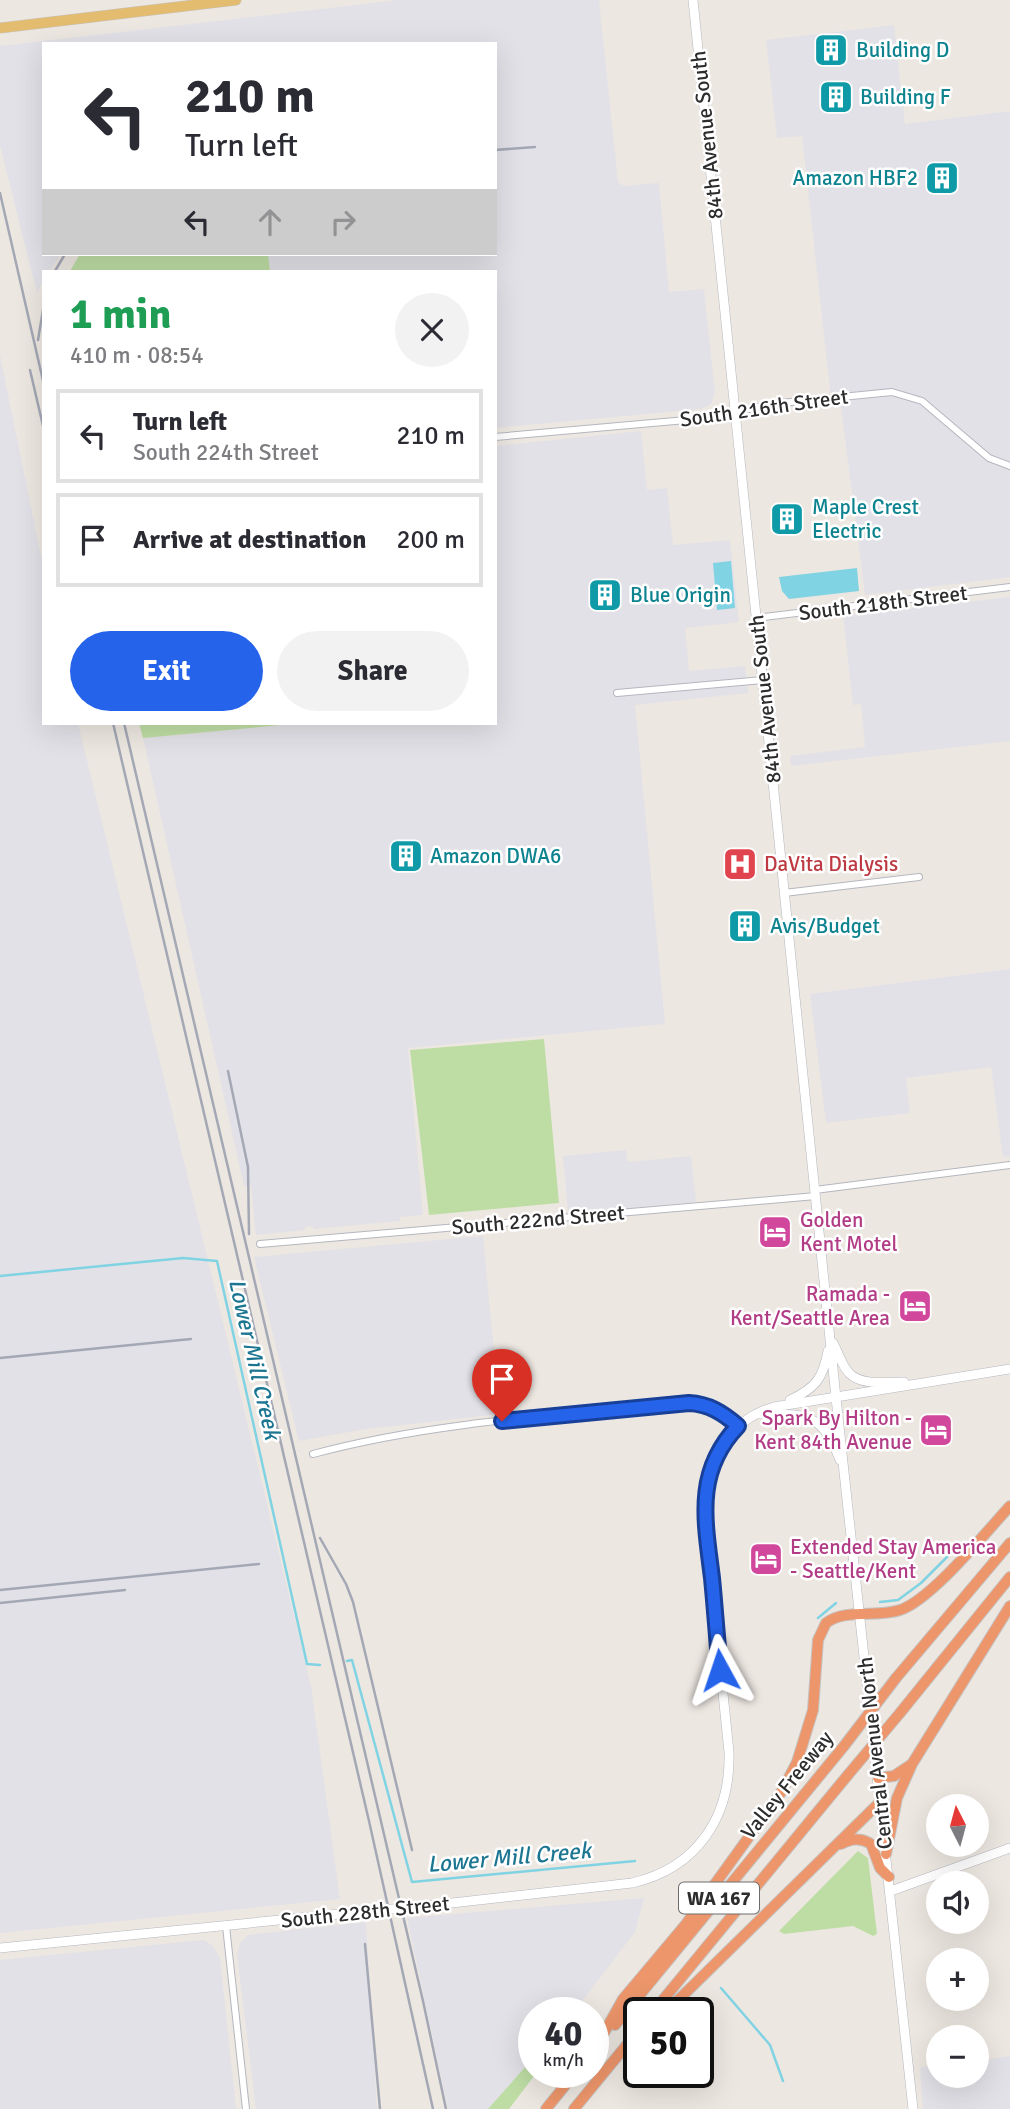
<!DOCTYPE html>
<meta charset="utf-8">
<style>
:root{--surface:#fff;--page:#f2f2f3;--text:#2b2b33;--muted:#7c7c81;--line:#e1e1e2;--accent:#2563eb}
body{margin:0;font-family:Signika,sans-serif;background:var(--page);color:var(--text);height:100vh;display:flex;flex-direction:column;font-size:26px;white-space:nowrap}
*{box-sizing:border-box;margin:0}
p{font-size:23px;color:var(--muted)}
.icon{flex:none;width:38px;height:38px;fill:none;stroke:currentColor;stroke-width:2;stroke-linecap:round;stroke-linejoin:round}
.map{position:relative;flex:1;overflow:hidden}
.sheet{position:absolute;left:42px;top:270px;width:455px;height:455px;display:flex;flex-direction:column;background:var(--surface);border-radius:0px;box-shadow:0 7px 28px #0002}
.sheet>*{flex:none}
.top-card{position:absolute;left:42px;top:42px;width:455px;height:214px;border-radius:0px;box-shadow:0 7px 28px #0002;background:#fff;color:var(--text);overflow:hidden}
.needle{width:46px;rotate:354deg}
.controls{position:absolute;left:926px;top:1794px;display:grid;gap:14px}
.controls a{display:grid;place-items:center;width:63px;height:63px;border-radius:50%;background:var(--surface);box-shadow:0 7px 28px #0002;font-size:35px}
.speed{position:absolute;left:518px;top:1997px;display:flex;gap:14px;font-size:35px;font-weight:700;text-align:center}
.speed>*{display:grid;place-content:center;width:91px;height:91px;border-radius:50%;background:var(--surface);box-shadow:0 7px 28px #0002;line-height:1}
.speed small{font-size:18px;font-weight:400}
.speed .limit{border:4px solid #111;border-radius:10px;background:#fff;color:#111}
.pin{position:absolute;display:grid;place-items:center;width:60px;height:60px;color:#fff;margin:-72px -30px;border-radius:50% 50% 50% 0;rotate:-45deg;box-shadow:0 0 7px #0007}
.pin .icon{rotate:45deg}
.me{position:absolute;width:77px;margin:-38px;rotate:355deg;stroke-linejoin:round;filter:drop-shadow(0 0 5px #0008)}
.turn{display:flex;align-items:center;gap:24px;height:147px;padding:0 28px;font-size:32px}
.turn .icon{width:91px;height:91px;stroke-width:2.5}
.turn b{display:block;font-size:49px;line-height:60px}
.lanes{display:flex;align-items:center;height:66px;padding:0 28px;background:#0003;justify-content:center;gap:35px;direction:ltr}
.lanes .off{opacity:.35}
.round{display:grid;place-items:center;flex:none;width:74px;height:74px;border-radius:37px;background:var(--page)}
.overview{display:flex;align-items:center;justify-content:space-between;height:119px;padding:0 28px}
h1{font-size:42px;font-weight:700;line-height:52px;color:#1e9e55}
.cta{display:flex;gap:14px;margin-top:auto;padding:14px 28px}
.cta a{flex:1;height:80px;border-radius:42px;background:var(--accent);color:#fff;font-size:28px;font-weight:700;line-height:80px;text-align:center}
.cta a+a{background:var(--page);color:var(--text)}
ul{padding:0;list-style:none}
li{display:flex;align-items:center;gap:21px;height:94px;margin:0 14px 10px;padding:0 14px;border:4px solid var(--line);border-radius:0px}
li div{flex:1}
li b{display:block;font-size:26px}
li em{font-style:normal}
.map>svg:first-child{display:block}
</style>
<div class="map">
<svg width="1010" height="2109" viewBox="0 0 1010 2109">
<rect width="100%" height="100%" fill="#ede7e1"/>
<path fill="#e2e1e7" d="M398 0H599L618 182 624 186 659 183 669 292 704 289 715 393 711 404 701 409 495 428V271H270L268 254H495V44H44V254H61L49 271H44V280L37 293 0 145V46Z
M894 25 905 124 1010 111V577L865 595 841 407 832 408 802 136 777 138 766 40Z
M0 355 44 571V723H78L311 1686 340 1899 0 1933Z
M641 431 647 490 667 488 673 545 730 540 739 622 685 628 689 671 745 666 748 693 635 705 665 1024 408 1048 423 1215 400 1217V1221L313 1229V1226L305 1227V1230L256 1235 251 1186H244L143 738 304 723H495V446Z
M1010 597V741L791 766 790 756 865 747 861 704 853 705 843 616Z
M1010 969V1156L1003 1157 991 1067 906 1078 910 1113 826 1123 810 994Z
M626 1150 628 1162 691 1156 696 1202 568 1214 563 1156Z
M483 1236 500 1414 366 1429 299 1441 254 1257Z
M644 1898 635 1932 574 2012H534V2064L495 2109H448L407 1918Z
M366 1922 377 2109H256L237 1955 240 1943 248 1935Z
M204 1940 213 1946 220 1958 236 2109H0V1960Z
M1010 2056V2109H923L920 2068 938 2065V2076H976L977 2061Z"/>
<path fill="#bedda4" d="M80 254H268L270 271H70Z
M139 723H303L143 738Z
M544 1039 559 1203 429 1215 410 1050Z
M858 1851 868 1858 877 1934 873 1936 853 1926 784 1934 779 1931Z
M534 2057V2072H537L509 2109H488Z"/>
<path fill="#80d3e3" d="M731 561 735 608 717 610 713 563Z
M857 568 859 591 789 599 782 591 779 577Z"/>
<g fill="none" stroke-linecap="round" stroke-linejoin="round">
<path stroke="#80d3e3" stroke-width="2.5" d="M0 1276 183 1258 217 1261 307 1664 320 1665
M880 1602 898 1600 921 1583 954 1550
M818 1618 836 1603
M347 1661 352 1660 412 1882 635 1861
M721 1988 770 2045 783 2081"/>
<g stroke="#b5b7bf" stroke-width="8">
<path id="street" d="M495 437 709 418 771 404 892 392 922 401 989 458 1010 466
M756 618 1010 587
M617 693 763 680
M784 893 919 877
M815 1190 1010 1165
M260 1244 816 1196
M313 1454C435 1421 564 1415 689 1403 709 1404 723 1414 738 1426
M226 1926 246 2109"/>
</g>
<g stroke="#b5b7bf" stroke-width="10">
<path id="secondary" d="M693 0 836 1398 913 2109
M833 1343C838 1352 842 1366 849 1373 861 1386 888 1382 904 1382
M790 1400C816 1388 823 1378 828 1351
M759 1414C806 1414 822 1412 840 1460
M891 1891 1010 1848
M416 1907 632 1883C697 1868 731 1817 729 1752L704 1508C706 1463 728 1420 774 1407L1010 1369
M0 1948 380 1910"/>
</g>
<g stroke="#c4c4c4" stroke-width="11">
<path id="primary" d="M0 28 236 0"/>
</g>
<g stroke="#c4c4c4" stroke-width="12">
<path id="highway" d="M896 1678 1010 1543
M900 1713 1010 1577
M878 1778 894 1776 912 1764
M841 1844C851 1839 860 1837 871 1844L880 1868 889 1877
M886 1854 897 1798 912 1764 1010 1606
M653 2012 847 1776
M666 2012 880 1802
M615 2025 844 1746
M595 2049 623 1999 686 1924 782 1791 797 1762 813 1710 818 1640 826 1623C846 1608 877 1618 900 1610 931 1600 986 1532 1010 1506
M546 2109 576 2072
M574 2109 639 2030"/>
</g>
<use href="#street" stroke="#fff" stroke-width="6"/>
<use href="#secondary" stroke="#fff" stroke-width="9"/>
<use href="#primary" stroke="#e3bc70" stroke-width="10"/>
<use href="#highway" stroke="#ee966b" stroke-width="10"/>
<path stroke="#a4a8b5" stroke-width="2.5" d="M495 150 535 147
M0 193 44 385
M55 271 65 254
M38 340 44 304
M30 370 44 430
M113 723 369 1821 433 2109
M124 723 423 2001 446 2109
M228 1071 248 1167 249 1234
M0 1358 191 1339
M320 1538 346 1584 353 1602 412 1850
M0 1590 259 1564
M0 1603 125 1590
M365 1944 380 2109"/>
<g stroke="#b5b7bf" stroke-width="10" stroke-linecap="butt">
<path id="secondary-bridge" d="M380 1910 416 1907"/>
</g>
<g stroke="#c4c4c4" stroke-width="12" stroke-linecap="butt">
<path id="highway-bridge" d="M844 1746 896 1678
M847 1776 900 1713"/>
</g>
<use href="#secondary-bridge" stroke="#fff" stroke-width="9"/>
<use href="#highway-bridge" stroke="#ee966b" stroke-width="10"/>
</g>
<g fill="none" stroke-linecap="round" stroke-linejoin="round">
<g stroke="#184099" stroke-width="18">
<path id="route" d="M502 1421 689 1403C709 1404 723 1413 738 1426 694 1472 705 1521 712 1578 715 1609 717 1639 720 1670"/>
</g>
<use href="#route" stroke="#2563eb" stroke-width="12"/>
</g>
<defs>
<g id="building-square" transform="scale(1.75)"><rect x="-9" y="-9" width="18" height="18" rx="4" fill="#0f9aa8" stroke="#fff"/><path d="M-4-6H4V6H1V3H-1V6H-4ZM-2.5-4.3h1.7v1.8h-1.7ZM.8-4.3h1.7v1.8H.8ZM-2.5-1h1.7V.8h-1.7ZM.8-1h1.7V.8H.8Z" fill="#fff"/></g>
<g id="hospital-square" transform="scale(1.75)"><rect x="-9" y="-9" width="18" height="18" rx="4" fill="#e0444e" stroke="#fff"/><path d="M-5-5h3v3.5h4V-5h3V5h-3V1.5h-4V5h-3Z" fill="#fff"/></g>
<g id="hotel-square" transform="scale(1.75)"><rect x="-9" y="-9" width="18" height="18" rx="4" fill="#d1479c" stroke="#fff"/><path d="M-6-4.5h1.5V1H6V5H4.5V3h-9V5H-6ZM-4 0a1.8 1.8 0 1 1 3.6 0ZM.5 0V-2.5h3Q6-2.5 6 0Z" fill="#fff"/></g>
</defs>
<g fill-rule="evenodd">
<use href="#building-square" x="831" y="50"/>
<use href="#building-square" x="836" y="97"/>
<use href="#building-square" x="942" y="178"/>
<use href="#building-square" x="787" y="519"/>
<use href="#building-square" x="605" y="595"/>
<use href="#building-square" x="406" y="856"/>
<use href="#hospital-square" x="740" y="864"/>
<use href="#building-square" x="745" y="926"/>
<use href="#hotel-square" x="775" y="1232"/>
<use href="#hotel-square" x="915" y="1306"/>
<use href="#hotel-square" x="936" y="1430"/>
<use href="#hotel-square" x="766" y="1559"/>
</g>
<g text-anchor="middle" stroke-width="5" stroke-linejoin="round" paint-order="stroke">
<rect fill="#fff" stroke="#6c6c6c" stroke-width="2" x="679" y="1882.5" width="80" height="31" rx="5"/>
<g font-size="19" font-weight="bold" fill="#2d2d2d">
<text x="719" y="1905">WA 167</text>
</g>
<g font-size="21" fill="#0d838f" stroke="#fff" text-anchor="start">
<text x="856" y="57">Building D</text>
<text x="860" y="104">Building F</text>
<text x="918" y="185" text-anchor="end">Amazon HBF2</text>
<text x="812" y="514">Maple Crest<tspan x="812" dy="24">Electric</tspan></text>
<text x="630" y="602">Blue Origin</text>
<text x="430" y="863">Amazon DWA6</text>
<text x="770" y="933">Avis/Budget</text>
</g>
<g font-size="21" fill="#2d2d2d" stroke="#fff">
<text transform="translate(707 135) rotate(-96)" y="7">84th Avenue South</text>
<text transform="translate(764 408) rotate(-8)" y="7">South 216th Street</text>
<text transform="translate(883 603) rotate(-7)" y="7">South 218th Street</text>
<text transform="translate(765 699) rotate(-96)" y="7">84th Avenue South</text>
<text transform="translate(538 1220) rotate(-5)" y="7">South 222nd Street</text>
<text transform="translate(875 1753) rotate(-96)" y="7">Central Avenue North</text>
<text transform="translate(787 1785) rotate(-51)" y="7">Valley Freeway</text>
<text transform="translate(365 1912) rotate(-6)" y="7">South 228th Street</text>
</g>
<g font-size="21" fill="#be3a42" stroke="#fff" text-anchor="start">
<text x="764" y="871">DaVita Dialysis</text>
</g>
<g font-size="21" fill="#b23c85" stroke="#fff" text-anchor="start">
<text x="800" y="1227">Golden<tspan x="800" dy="24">Kent Motel</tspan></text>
<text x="890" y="1301" text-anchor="end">Ramada -<tspan x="890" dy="24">Kent/Seattle Area</tspan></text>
<text x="912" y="1425" text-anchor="end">Spark By Hilton -<tspan x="912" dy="24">Kent 84th Avenue</tspan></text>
<text x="790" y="1554">Extended Stay America<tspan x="790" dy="24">- Seattle/Kent</tspan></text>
</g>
<g font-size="23" font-style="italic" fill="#1c7692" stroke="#fff">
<text transform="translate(255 1359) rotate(77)" y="8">Lower Mill Creek</text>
<text transform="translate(509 1857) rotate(-5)" y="8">Lower Mill Creek</text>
</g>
</g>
</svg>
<div class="controls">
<a><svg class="needle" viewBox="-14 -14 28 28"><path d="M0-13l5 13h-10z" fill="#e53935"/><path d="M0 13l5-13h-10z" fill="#7c7c81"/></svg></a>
<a><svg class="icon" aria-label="sound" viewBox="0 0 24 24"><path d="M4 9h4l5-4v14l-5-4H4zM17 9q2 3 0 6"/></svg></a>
<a>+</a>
<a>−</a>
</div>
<div class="speed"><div>40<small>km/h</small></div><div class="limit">50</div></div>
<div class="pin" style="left:502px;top:1421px;background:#d93025"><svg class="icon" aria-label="arrive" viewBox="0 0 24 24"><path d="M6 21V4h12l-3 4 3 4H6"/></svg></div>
<svg class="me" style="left:720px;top:1670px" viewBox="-20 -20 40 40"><path d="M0-17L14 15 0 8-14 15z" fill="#2563eb" stroke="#fff" stroke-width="4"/></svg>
<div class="top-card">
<div class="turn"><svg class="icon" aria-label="left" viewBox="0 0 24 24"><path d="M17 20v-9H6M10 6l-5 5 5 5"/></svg><div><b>210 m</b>Turn left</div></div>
<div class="lanes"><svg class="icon" aria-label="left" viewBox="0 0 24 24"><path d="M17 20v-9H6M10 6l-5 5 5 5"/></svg><svg class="icon off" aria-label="ahead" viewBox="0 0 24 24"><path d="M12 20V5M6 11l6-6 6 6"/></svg><svg class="icon off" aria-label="right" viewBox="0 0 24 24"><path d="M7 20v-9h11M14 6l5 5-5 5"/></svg></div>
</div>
<section class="sheet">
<div class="overview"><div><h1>1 min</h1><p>410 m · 08:54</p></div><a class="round"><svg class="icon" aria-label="close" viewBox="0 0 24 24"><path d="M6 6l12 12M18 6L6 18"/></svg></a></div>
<ul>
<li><svg class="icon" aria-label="left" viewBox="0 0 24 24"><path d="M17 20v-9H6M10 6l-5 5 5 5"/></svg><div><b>Turn left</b><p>South 224th Street</p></div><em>210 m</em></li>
<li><svg class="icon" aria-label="arrive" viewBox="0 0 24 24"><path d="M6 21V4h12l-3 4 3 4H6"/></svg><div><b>Arrive at destination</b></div><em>200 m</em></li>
</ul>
<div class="cta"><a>Exit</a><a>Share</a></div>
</section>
</div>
